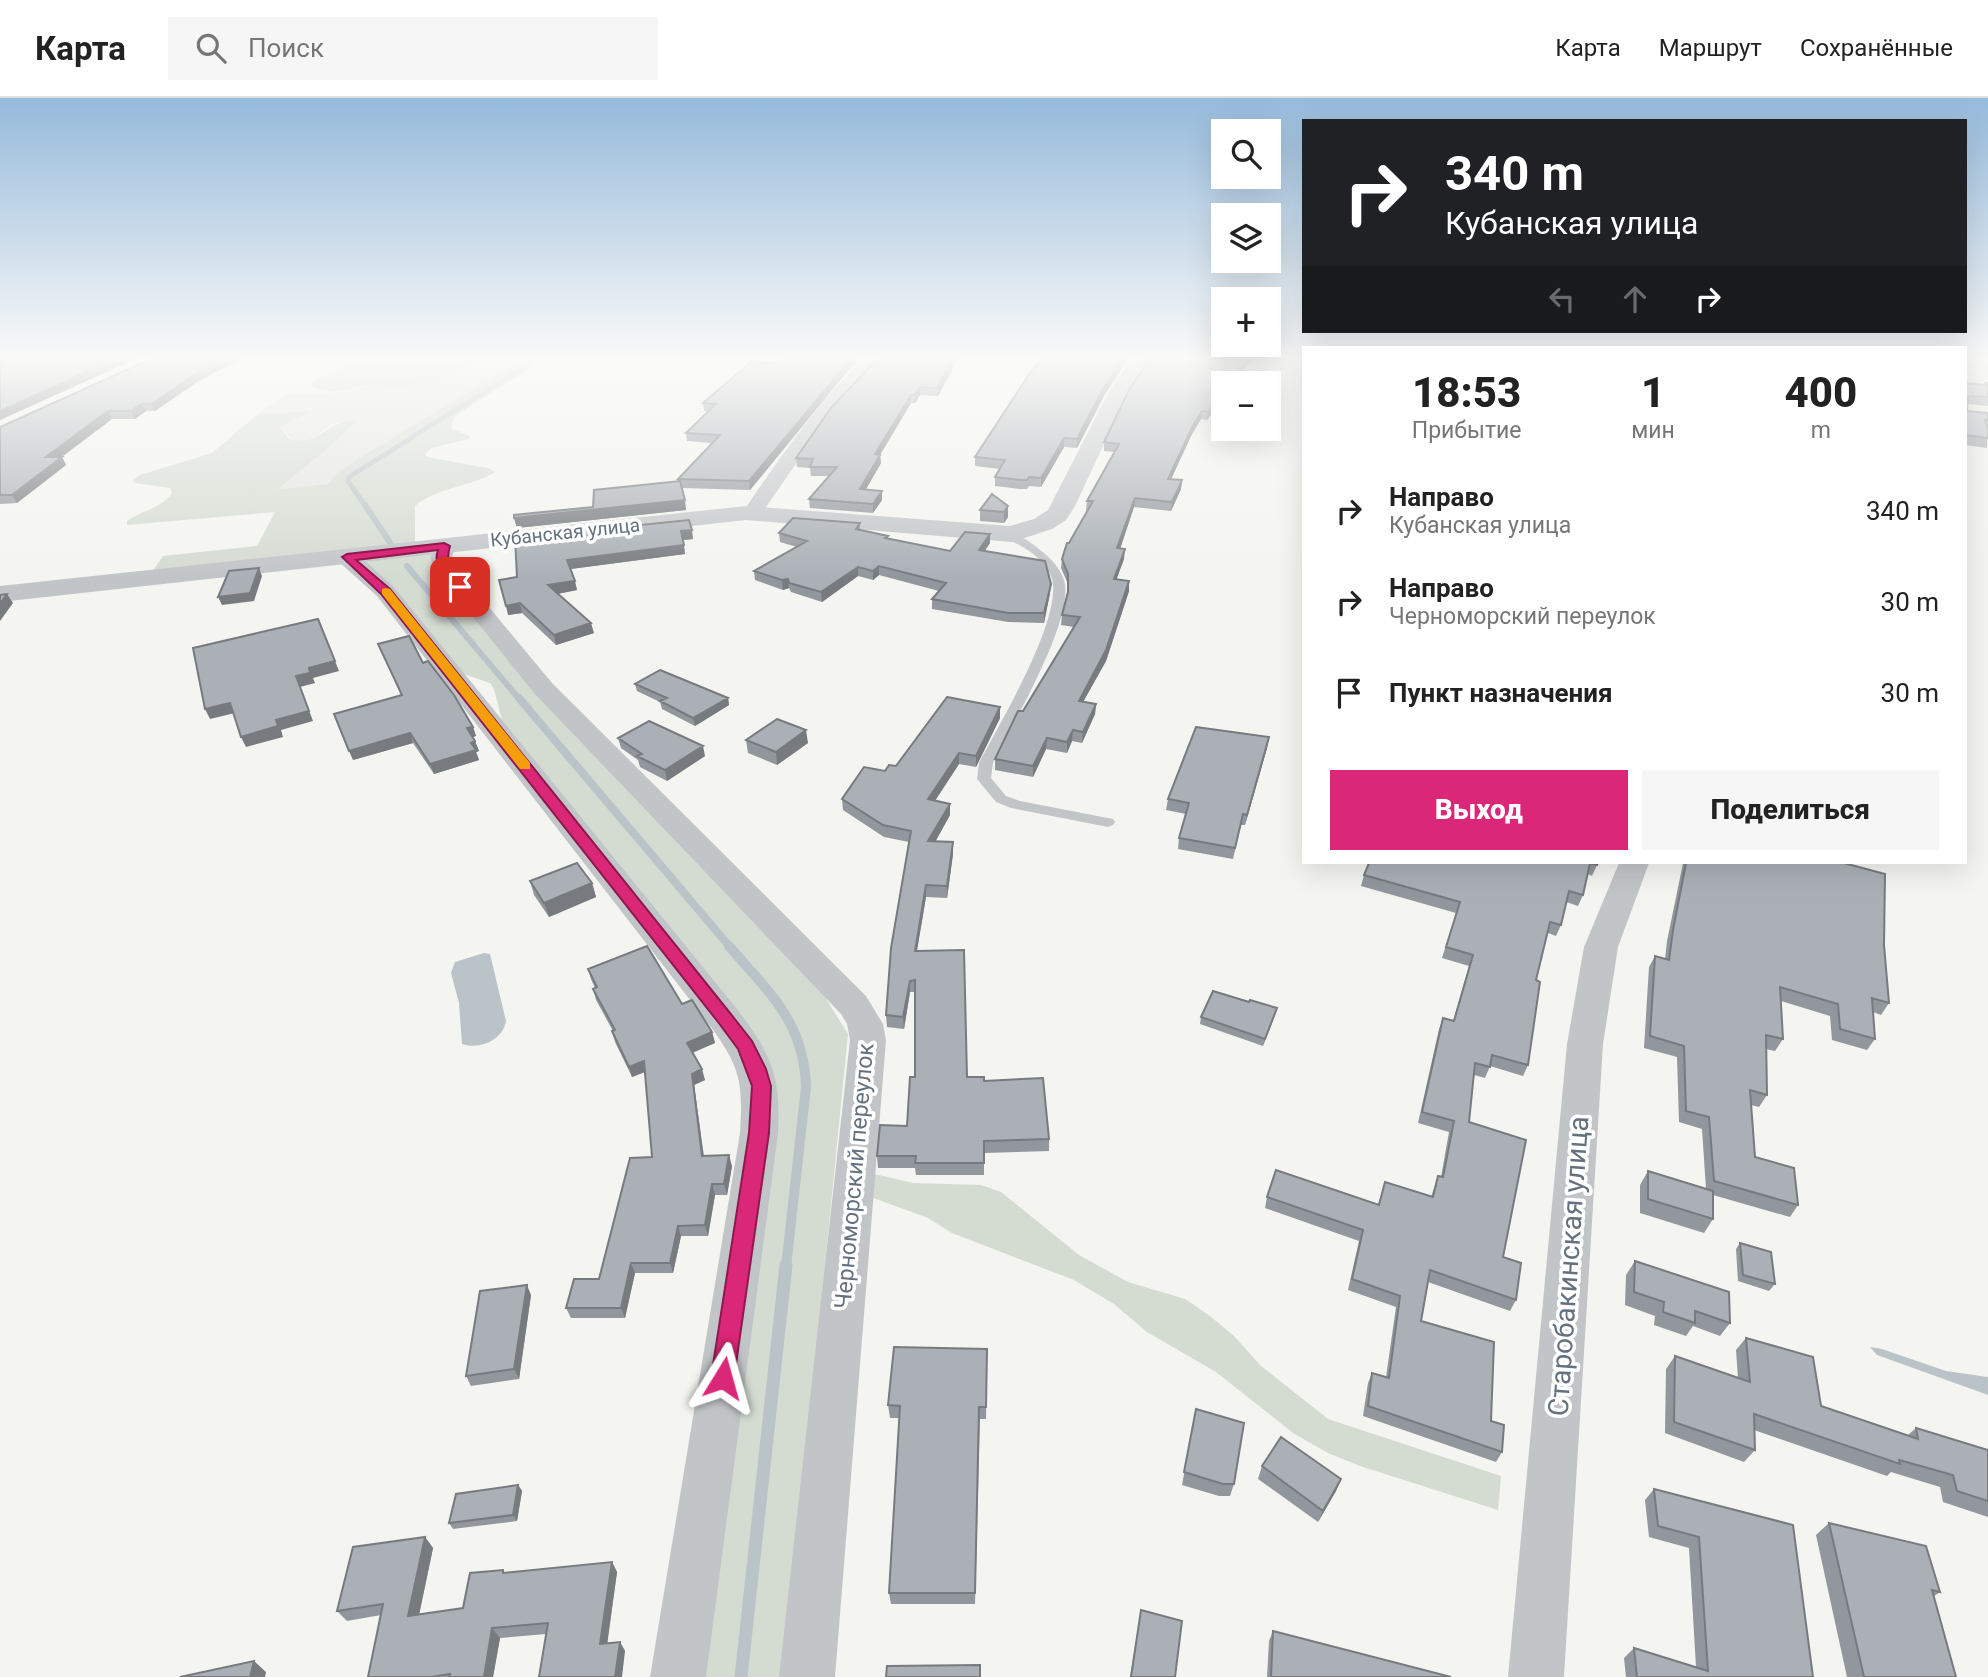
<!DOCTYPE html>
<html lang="ru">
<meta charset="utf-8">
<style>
:root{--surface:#fff;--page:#f6f6f6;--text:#222;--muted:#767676;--line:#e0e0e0;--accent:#db2777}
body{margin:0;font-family:Roboto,sans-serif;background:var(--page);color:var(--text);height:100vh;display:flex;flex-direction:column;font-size:26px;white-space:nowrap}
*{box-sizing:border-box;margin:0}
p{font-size:23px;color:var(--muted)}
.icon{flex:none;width:38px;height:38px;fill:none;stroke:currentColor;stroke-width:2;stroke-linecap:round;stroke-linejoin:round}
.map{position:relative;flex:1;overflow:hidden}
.side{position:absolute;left:1302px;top:248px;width:665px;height:518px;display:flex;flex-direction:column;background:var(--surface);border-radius:0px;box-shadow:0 7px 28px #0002}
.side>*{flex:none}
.top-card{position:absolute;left:1302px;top:21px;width:665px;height:214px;border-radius:0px;box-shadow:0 7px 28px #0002;background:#202124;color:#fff;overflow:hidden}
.controls{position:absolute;left:1211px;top:21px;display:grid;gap:14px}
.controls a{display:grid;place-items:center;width:70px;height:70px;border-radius:0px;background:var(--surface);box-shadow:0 7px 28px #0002;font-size:35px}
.pin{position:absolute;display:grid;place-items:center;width:60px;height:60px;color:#fff;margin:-30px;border-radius:14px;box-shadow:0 4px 10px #0006}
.me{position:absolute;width:77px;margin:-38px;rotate:8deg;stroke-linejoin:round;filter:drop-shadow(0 0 5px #0008)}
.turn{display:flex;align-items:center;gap:24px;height:147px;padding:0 28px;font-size:32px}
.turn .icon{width:91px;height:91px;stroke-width:2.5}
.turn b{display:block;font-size:49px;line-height:60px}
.lanes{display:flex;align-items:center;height:66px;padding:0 28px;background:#0003;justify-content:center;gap:35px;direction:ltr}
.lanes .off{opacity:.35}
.eta{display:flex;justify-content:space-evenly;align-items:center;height:119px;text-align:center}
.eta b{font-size:42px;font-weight:800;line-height:49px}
.action{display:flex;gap:14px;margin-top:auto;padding:14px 28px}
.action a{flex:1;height:80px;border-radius:0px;background:var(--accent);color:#fff;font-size:28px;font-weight:800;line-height:80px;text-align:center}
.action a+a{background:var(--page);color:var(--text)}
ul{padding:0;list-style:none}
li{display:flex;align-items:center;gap:21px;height:91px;padding:0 28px}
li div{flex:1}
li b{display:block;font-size:26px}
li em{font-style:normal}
header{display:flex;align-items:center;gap:42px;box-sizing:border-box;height:98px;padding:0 35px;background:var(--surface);border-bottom:2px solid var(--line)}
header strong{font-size:33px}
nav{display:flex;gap:38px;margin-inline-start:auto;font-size:24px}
.search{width:490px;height:63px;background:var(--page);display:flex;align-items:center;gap:18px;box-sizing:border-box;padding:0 24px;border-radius:0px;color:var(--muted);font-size:26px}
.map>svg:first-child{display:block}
</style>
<header>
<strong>Карта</strong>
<div class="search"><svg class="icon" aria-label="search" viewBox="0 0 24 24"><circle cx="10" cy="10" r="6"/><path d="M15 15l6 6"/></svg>Поиск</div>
<nav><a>Карта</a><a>Маршрут</a><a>Сохранённые</a></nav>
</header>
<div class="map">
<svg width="1988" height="1579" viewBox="0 0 1988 1579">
<rect width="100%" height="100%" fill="#f4f4f0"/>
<path fill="#e4e5e4" d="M516 262 517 265 356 362 337 375 328 386 278 391 283 384 334 345 354 324 334 325 310 342 294 344 280 329 309 313 258 316 286 297 342 294 371 287 406 289 451 274Z"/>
<path fill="#d4dbd1" d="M367 259H532L531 261 603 262 630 259 617 265 540 264 455 318 451 330 470 338 469 341 432 350 425 356 427 359 488 370 495 374C471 389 437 389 415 408V448L150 477 163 458 257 448 275 414 127 427V423C141 413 162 410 172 395L170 390 134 385 133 382 140 377 212 355 258 316 311 313 280 329 289 341C315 352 327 321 355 324L334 345 278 391 328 386 337 375 356 362 518 264C488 257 437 282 407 289 393 292 378 284 364 287 342 293 333 297 311 288 318 275 338 277 347 263Z
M433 454 825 899 848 936 784 1579H689L772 989 504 630 494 591 490 585 458 574 362 464 365 462Z
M870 1075 913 1085 981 1087 1001 1094 1079 1157 1128 1184 1185 1201 1210 1218 1234 1238 1261 1268 1328 1321 1501 1378 1498 1412 1360 1368 1328 1355 1293 1335 1216 1274 1147 1234 1114 1206 1074 1182 952 1135 928 1120 868 1098Z"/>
<path fill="#bac4c8" d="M484 855 490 856 506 923C503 942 480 952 462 946L459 905 451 875 455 864Z
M1870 1249 1882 1251 1946 1273 1988 1279V1297L1877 1257Z"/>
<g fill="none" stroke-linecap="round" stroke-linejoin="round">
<path stroke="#bac4c8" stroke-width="5" d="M366 409 348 383 349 379 540 259"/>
<path stroke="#bac4c8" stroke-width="6" d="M365 407 391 446
M407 468 520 602"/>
<path stroke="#bac4c8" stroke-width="8" d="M519 600 730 849"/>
<path stroke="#bac4c8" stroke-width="10" d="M729 848C769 895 804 923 806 989L786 1169"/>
<path stroke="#bac4c8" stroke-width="13" d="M741 1579 786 1167"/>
<path fill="#c2c5c8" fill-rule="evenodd" d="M1002 434C1015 433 1031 444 1040 452 1051 460 1062 472 1065 486 1071 528 1013 625 993 665L991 680 1006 698 1020 703 1113 721 1115 724 1113 727 1108 729 1011 710 996 704 977 681 979 665C998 628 1066 516 1051 478 1043 458 1021 448 1002 438Z"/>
<path fill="#c2c5c8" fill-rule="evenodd" d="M866 259H883L830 317 759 419H745L742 415C780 360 817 304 866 259Z
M444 442 452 443 455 448 452 460 454 467 552 585 866 898 883 926 886 942 835 1579H779L850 942 847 926 841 916 534 595 432 468C430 459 431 451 436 443Z
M347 453 355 454 393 488 737 911C771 956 781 977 778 1035L706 1579H650L740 1035C743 986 741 970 711 929L377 498 339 464 336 459 339 454Z
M1619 765H1649L1618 849 1603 946 1564 1579H1508L1567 946 1584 849Z"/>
<path fill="#c2c5c8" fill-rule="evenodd" d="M1132 259H1152L1126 299 1075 408 1066 422 1052 431 1012 444 746 422 0 504V488L746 408 1010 428 1034 421 1048 412 1106 299Z"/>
</g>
<path fill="#92979d" d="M959 259 938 298 920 297 915 305H911L880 357 881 365 866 391 882 402 873 415 810 410 809 401 830 378H811L810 370 797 369 796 360Z
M1254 259 1234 285H1223V300L1207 322 1201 321 1192 336 1171 381 1182 382 1181 391 1171 413 1134 409 1120 451 1124 461 1116 481 1129 483V493L1106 563 1083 604 1096 606 1095 616 1082 645 1072 643 1067 655 1046 651 1033 679 995 672V661L1074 529 1061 527 1062 517 1067 495 1068 486 1061 470 1062 461 1088 412H1086L1087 403 1114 354 1104 353V344Z
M846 275 750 392 682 390 686 412 517 430 514 420 593 409 678 383V381L712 345 687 343 686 335 708 313H704L703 305Z
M197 284 155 313H146L135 321H112L62 359 66 367 17 405 0 406V329Z
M1965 285 1984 287 1985 285H1988V308L1968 306 1967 313 1988 315 1987 350 1965 347Z
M1104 298 1077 350 1064 349 1041 389 1029 388 1027 391H1020L995 388V379L1000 371 975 368V359Z
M1008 408V419L1004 425 980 423V412Z
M860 425V432L888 438V441L950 453 990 436V445L984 453 1050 495 1044 525 1008 524 932 511V501L939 493 879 477 873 482 858 478 822 504 791 494 789 490 783 492 755 482 754 473 797 449 780 444 779 435Z
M515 440 693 441 683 442 685 456 571 471 577 492 558 496 594 535 556 547 522 515 508 517 517 479Z
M378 546 423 565 473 629 476 638 473 639 479 653 476 654 479 662 434 676 413 645 353 662 401 597Z
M635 586 728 600 729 607 695 628 662 611 660 604 637 593Z
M1000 609V620L976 669 959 666 935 703 950 706V717L935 744H953V756L947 800 926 799 917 852 967 979 984 983 1049 1041V1053L984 1055V1077H916L915 1070H878L877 1058 907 1028 915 979V894H910L904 931 887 929 886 917 909 744 884 739 843 712 842 701 885 673 896 668Z
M1269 639 1267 650 1245 727H1241L1233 761 1178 751 1179 740 1186 716 1166 712 1168 701Z
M618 640 705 658 667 683 640 669 638 662 621 650Z
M746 642 808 645 777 667 748 655Z
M1598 765 1592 778 1588 776 1583 797 1578 808 1566 804 1561 827 1556 838 1548 835 1536 882 1528 967 1523 978 1490 968 1485 980 1474 977 1469 1024 1503 1159 1516 1202 1510 1213 1428 1184 1421 1223 1491 1323 1502 1354 1496 1364 1363 1318 1368 1285 1372 1275 1386 1279 1396 1209 1348 1192 1359 1143 1265 1110 1267 1099 1378 1107 1385 1084 1431 1099 1438 1078 1441 1079 1449 1034 1418 1025 1439 931 1443 920 1453 923 1469 868 1442 860 1456 815 1361 788 1364 777Z
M1683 765H1844L1884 847 1889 905 1881 917 1873 914 1875 941 1867 952 1832 942 1830 918 1781 903 1783 941 1775 953 1766 951 1767 997 1759 1009 1751 1007 1755 1059 1798 1107 1790 1119 1713 1097V1121L1704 1135 1640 1115V1087L1648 1073 1706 1091 1702 1031 1679 1024 1677 959 1644 950 1649 869 1655 858 1665 861 1667 843Z
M530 783 592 785 596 799 549 819 534 797Z
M588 871 682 906 712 934 715 945 692 954 705 982 694 987 704 1058 732 1068 727 1097H715L708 1138H681L673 1175H635L625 1220H571L566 1210 599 1181 652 1059 645 974 632 979 615 944 612 933H613L596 902 593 891 595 890 591 881Z
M1249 904 1277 910 1263 948 1200 926 1201 919Z
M1740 1145 1775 1186 1769 1193 1738 1183 1736 1151Z
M1635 1163 1730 1225 1720 1238 1693 1228 1686 1238 1654 1227 1655 1218 1625 1207 1626 1177Z
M531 1197 519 1281 471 1288 466 1278Z
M1746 1240 1821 1308 1908 1337 1916 1330 1988 1352V1419L1943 1404 1940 1389 1891 1374 1887 1378 1754 1332 1755 1352 1744 1364 1665 1335 1666 1271 1675 1258 1738 1280 1736 1252Z
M987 1251 986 1321H980L975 1506H891L889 1495 899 1320H890L888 1307Z
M1196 1311 1234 1386 1230 1398H1219L1182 1387Z
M1262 1368 1341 1381 1336 1393 1318 1424 1258 1381Z
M518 1387 522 1393 517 1423 453 1431 449 1425Z
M1654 1391 1793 1427 1813 1579H1626L1624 1560 1634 1550 1696 1569 1689 1450 1649 1439 1645 1402Z
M1829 1425 1940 1494 1933 1499 1956 1579H1847L1816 1437Z
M425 1439 433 1450 419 1516 463 1510 505 1475 612 1464 617 1474 607 1545 620 1544 625 1553 546 1536 500 1540 493 1579H368L381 1517 347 1523 337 1513Z
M1141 1512 1175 1579H1130Z
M1273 1533 1451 1579H1267L1269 1543Z"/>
<path fill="#777b7f" d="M120 259H140L0 322V313Z
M229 259H245L197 284 155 313 152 306 194 277Z
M854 259H862L846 275 750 392 749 383 846 267Z
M954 259H959L938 298 937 290Z
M1124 259H1129L1104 298 1077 350V341L1104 289Z
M1249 259H1254L1234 285H1229Z
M920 289V297L915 305V297Z
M1223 294V300L1207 322 1208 314Z
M911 297V305L875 365V356Z
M142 306 146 313 135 321 131 313Z
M108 313 112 321 50 367 46 359Z
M1202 313 1201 321 1192 336 1167 390 1168 381 1193 327Z
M1064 340V349L1041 389V380Z
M880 357 881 365 861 400 860 391Z
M62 359 66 367 17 405 12 397Z
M1182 382 1181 391 1171 413 1172 404Z
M882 393V402L873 415V406Z
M1135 400 1134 409 1117 460V450Z
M685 402 686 412 517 430 514 420Z
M1008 408V419L1004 425V414Z
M692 432 693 441 683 442 681 433Z
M990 436V445L979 462V452Z
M684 447 685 456 570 471 567 462Z
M1125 451 1124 461 1113 491 1114 481Z
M879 468V477L873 482V473Z
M858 469V478L822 504 821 494Z
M259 470 262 478 254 503 222 507 218 499Z
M788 481 789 490 783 492 782 482Z
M575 483 577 492 551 497 548 487Z
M1129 483V493L1106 563 1078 613 1079 603Z
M1051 486 1050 495 1044 525V515Z
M7 496 13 505 0 523V506Z
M520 505 522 515 508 517 506 508Z
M318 521 339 573 313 580 315 585 300 589 313 623 281 632 283 639 246 649 241 639 276 622 296 578 309 570Z
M591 525 594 535 556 547 554 537Z
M728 600 729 607 695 628 693 620Z
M230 605 235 615 210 621 205 611Z
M1096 606 1095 616 1082 645 1083 634Z
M1000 609V620L976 669V658Z
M473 629 476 638 470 640 467 630Z
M806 632 808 645 777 667 776 654Z
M1073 632 1072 643 1067 655V644Z
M410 635 413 645 353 662 349 653Z
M1269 639 1267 650 1245 727 1247 717Z
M1047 640 1046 651 1033 679V668Z
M475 643 479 653 476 654 479 662 434 676 430 666Z
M703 648 705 658 667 683 665 672Z
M959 655V666L928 713V701Z
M950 706V717L929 755 928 743Z
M953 744V756L947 800V788Z
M592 785 596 799 549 819 544 805Z
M926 787V799L915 864V853Z
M910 883V894L904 931 903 919Z
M1277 910 1275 917 1263 948 1265 941Z
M712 934 715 945 690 956 687 945Z
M644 963 647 973 632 979 629 969Z
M702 971 705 982 694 987 705 1069 702 1058 692 976Z
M729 1057 732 1068 727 1097 724 1086Z
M712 1086 715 1097 708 1138 705 1127Z
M678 1128 681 1138 673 1175 670 1165Z
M631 1165 635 1175 625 1220 621 1210Z
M527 1187 531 1197 519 1281 514 1271Z
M1341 1381 1336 1393 1318 1424 1323 1413Z
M518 1387 522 1393 517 1423 513 1417Z
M425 1439 433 1450 417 1527 408 1518Z
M612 1464 617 1474 606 1555 600 1546Z
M492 1530 500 1540 493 1579H484Z
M620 1544 625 1553 622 1579H615Z
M254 1563 266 1574 265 1579H250Z"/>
<path fill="#aab0b6" stroke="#777b7f" stroke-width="2" d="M0 259H120L0 313Z
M155 259H229L194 277 152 306H142L131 313H108L46 359H62L12 397H0V329Z
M783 259H854L846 267 749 383 678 381 720 337 686 335 716 306 703 305 751 264 775 265Z
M879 259H954L937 290 920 289 915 297H911L875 356 880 357 860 391 882 393 873 406 809 401 837 369H810L813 361 796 360 831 310Z
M1043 259H1124L1104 289 1077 341 1064 340 1041 380 1029 379 1027 382H1020L995 379 1005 362 975 359 1030 275Z
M1151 259H1249L1229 285H1223V294L1208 314 1202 313 1193 327 1168 381 1182 382 1172 404 1135 400 1117 450 1125 451 1114 481 1129 483 1106 552 1079 603 1096 606 1083 634 1073 632 1067 644 1047 640 1033 668 995 661 1018 613H1023L1080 519 1062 517 1068 494V476L1062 461 1067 445H1069L1093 403H1087L1119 346 1104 344 1129 292Z
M1965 285 1986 287 1985 285H1988V299L1968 298 1967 313 1988 315V322H1985L1988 330V340L1965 337Z
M680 383 685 402 514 420V417L593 409 594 392Z
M992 396 1008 408 1004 414 980 412Z
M793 420 860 425 856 431 888 438 885 440 950 453 965 434 990 436 979 452 1045 463 1051 486 1044 515H1008L932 501 946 485 879 468 873 473 858 469 821 494 789 485 788 481 782 482 754 473 807 443 779 435Z
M689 422 692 432 681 433 684 447 567 462 575 483 548 487 591 525 554 537 520 505 506 508 499 482 517 479 515 440Z
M259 470 250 495 218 499 229 473Z
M7 496 0 506V497Z
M318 521 335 563 309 570 310 575 296 578 309 613 276 622 278 628 241 639 230 605 205 611 193 550Z
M409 538 423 565 428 563 454 597 473 629 467 630 475 643 471 645 476 652 430 666 410 635 349 653 334 616 402 597 378 546Z
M660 572 728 600 693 620 660 603 667 600 635 586Z
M947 599 1000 609 976 658 959 655 928 701 950 706 928 743 953 744 947 788 926 787 915 853 964 852 967 979H984V983L1043 980 1049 1041 984 1043V1065H915L916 1058H877L880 1027 907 1028 910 979H915V882L910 883 903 919 886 917 891 850 911 733 883 727 842 701 864 669 885 673 889 667 896 668Z
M777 621 806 632 776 654 746 642Z
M649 623 703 648 665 672 637 658 642 656 618 640Z
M1196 629 1269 639 1247 717 1243 716 1235 750 1179 740 1189 705 1168 701Z
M577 765 592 785 544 805 530 783Z
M1369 765H1598L1597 767 1590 765 1583 797 1569 793 1561 827 1550 824 1536 882 1540 884 1528 967 1492 957 1490 969 1475 965 1469 1024 1526 1042 1503 1159 1521 1165 1516 1202 1430 1172 1421 1223 1494 1244 1491 1323 1504 1327 1502 1354 1368 1308 1372 1275 1389 1280 1400 1198 1352 1181 1363 1132 1267 1099 1276 1072 1379 1107 1385 1084 1433 1099 1438 1078 1443 1079 1454 1023 1422 1014 1443 920 1454 923 1473 857 1446 849 1460 804 1364 777Z
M1686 765H1844L1885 776 1884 847 1889 905 1872 900 1875 941 1840 931 1838 906 1780 889 1783 941 1766 937 1767 997 1750 992 1755 1059 1794 1070 1798 1107 1714 1083 1709 1019 1686 1013 1684 948 1650 938 1655 858 1669 862 1673 832Z
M647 848 682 906 692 902 712 934 687 945 702 971 692 976 702 1058 729 1057 724 1086H712L705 1127 678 1128 670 1165H631L621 1210H566L574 1181H599L630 1060 652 1059 644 963 629 969 612 933 615 932 593 891 597 889 588 871Z
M1213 893 1249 904 1250 902 1277 910 1265 941 1201 919Z
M1648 1073 1713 1093V1121L1648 1101Z
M1740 1145 1771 1154 1775 1186 1743 1177Z
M1635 1163 1729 1194 1730 1225 1695 1213V1225L1663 1214 1664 1204 1634 1194Z
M527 1187 514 1271 466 1278 480 1193Z
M1746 1240 1813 1259 1821 1308 1918 1341 1916 1330 1988 1352V1403L1957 1393 1953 1377 1899 1362 1900 1366 1754 1316 1755 1352 1674 1324 1675 1258 1750 1284Z
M894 1249 987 1251 986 1309H979L975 1495H889L900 1308 888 1307Z
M1196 1311 1244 1325 1234 1386H1223L1184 1374Z
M1281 1339 1341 1381 1323 1413 1262 1368Z
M518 1387 513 1417 449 1425 456 1396Z
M1654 1391 1793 1427 1813 1579H1637L1634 1550 1708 1573 1699 1439 1658 1428Z
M1829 1425 1926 1448 1940 1494 1932 1492 1956 1579H1864Z
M425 1439 408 1518 463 1510 470 1475 503 1472V1475L612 1464 600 1546 620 1544 615 1579H539L548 1525 492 1530 484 1579H449L450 1576 431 1579H368L383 1506 337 1513 353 1449Z
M1141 1512 1182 1523 1175 1579H1131Z
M1273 1533 1451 1579H1271Z
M254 1563 250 1579H180Z
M980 1567V1579H886L887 1568Z"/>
<linearGradient id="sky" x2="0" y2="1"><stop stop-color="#95badb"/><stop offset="0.54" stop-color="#fafaf8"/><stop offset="1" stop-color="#fafaf8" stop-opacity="0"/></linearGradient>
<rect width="1988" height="480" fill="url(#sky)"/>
<path fill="#db2777" stroke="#8e194d" stroke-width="2" d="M444 445 450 448C444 467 454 474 465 489L464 491H456C446 479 432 468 438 452L356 462 390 491 730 915 752 943 766 971 771 988 769 1035 734 1280 731 1288 723 1291 714 1288 711 1280 749 1035 752 988 738 951 718 924 381 496 342 459 347 456Z"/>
<path fill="#f59e0b" d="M386 490 390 491 530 665V671H520L382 496V491Z"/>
<g text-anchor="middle" stroke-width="7" stroke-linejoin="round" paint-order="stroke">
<g font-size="19" fill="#647280" stroke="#fff">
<text transform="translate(565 434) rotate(-6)" y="7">Кубанская улица</text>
</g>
<g font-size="23" fill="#647280" stroke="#fff">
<text transform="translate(854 1078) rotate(-85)" y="8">Черноморский переулок</text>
</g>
<g font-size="28" fill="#647280" stroke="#fff">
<text transform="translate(1568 1168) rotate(-86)" y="10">Старобакинская улица</text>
</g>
</g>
</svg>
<div class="controls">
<a><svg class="icon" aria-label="search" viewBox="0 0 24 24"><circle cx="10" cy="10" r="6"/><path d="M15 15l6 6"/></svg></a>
<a><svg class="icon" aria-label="layers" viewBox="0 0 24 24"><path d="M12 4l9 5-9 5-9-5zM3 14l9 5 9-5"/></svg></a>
<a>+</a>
<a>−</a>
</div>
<div class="pin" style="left:460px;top:489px;background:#d93025"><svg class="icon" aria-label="arrive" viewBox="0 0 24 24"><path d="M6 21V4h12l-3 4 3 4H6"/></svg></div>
<svg class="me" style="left:723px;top:1280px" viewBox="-20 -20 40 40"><path d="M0-17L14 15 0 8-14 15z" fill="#db2777" stroke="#fff" stroke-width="4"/></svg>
<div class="top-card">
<div class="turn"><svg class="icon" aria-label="right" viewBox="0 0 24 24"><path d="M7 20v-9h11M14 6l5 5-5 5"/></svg><div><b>340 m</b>Кубанская улица</div></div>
<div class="lanes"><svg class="icon off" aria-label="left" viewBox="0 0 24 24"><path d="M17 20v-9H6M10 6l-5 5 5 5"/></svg><svg class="icon off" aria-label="ahead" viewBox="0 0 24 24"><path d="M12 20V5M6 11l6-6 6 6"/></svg><svg class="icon" aria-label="right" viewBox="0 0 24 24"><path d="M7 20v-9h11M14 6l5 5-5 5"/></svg></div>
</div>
<section class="side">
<div class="eta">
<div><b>18:53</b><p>Прибытие</p></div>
<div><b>1</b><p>мин</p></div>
<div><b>400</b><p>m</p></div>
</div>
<ul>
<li><svg class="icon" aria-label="right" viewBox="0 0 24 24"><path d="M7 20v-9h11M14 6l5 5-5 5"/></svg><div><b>Направо</b><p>Кубанская улица</p></div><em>340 m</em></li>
<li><svg class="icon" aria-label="right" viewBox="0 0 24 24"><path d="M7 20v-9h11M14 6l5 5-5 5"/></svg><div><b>Направо</b><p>Черноморский переулок</p></div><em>30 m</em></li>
<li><svg class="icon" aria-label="arrive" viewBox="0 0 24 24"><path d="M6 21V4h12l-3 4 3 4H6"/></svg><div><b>Пункт назначения</b></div><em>30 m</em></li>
</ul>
<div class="action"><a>Выход</a><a>Поделиться</a></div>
</section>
</div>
